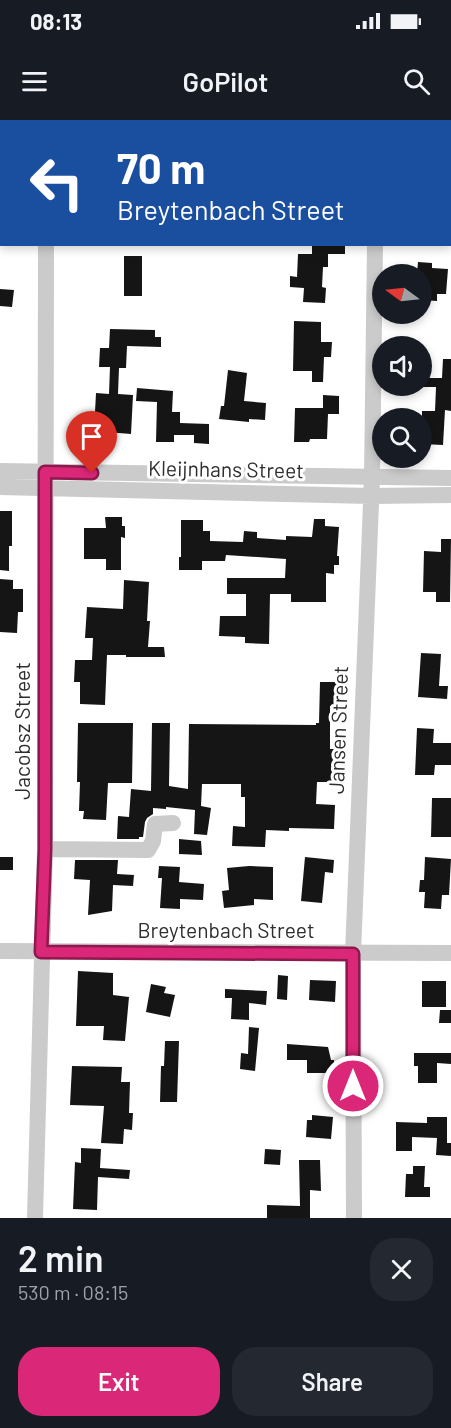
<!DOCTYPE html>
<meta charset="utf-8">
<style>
:root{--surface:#171b24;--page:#242831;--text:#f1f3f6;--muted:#9ea1a6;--accent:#db2777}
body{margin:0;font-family:Barlow,sans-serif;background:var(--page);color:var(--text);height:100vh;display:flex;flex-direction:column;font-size:22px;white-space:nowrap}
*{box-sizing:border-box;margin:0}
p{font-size:20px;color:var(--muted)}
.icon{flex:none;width:33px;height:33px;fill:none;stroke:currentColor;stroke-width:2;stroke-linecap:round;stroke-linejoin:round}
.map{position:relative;height:1098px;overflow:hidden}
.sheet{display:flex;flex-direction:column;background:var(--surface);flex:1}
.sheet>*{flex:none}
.hud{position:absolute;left:0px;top:0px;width:452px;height:126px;box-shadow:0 3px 9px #0003;background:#1a4fa0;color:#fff;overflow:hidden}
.needle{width:39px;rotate:285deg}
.controls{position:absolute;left:372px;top:144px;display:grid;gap:12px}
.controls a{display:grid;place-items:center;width:60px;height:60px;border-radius:50%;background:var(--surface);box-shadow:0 3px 9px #0003;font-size:30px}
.pin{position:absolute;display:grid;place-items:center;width:51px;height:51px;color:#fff;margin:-62px -26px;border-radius:50% 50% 50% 0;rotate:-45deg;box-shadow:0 0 6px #0007}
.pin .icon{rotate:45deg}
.me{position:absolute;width:66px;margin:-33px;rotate:0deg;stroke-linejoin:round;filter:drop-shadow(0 0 4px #0008)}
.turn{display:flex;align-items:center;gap:21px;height:126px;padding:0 18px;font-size:27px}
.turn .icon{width:78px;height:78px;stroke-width:2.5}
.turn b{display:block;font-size:42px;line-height:51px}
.round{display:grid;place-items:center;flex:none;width:63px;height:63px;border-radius:24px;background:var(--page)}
.summary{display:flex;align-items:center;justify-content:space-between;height:102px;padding:0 18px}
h1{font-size:36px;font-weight:600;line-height:45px}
.action{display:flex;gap:12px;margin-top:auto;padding:12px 18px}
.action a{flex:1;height:69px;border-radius:24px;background:var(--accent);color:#fff;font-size:24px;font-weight:600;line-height:69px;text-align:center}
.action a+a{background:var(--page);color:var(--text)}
.status{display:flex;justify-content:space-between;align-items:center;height:42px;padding:0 30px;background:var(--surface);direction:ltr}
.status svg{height:16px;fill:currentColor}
header{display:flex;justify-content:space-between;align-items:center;height:78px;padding:0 18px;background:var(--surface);font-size:27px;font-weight:600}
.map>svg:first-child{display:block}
</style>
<div class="status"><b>08:13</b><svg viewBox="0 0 49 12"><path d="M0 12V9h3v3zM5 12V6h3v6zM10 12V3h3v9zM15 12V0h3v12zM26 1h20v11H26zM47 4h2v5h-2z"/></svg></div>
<header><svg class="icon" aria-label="menu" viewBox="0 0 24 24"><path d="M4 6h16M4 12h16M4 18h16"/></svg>GoPilot<svg class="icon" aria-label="search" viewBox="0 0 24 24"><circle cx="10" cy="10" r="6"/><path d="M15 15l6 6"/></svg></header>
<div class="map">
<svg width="451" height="1098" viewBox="0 0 451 1098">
<rect width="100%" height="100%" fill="#fff"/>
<path fill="#151515" d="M312 124H345V134H328V147H323L322 167 326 168 325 183 303 182 304 168 290 167V156L297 157 298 134H312Z
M124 136H142V176H124Z
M418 142 432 143V148L448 149 446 174H437V181L422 180V154H417Z
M0 169 14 170 12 187 0 186Z
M294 201 321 202V222H332L331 237H324L323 262H312V251H293Z
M110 209 155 210V217H161V227L127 226 126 248H119L118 274 133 275 131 314 94 311 96 273 109 274 110 247H99L100 228H109Z
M443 239H451V291L445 290 443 325 422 324V291H435L436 267H422V258H442Z
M228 250 247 253 244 281 266 283 265 300 249 299V302L219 299 221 286H224Z
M137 268 173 271 172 292H180V303L209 304V324L194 323V315H174V322H156L157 282 136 281Z
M323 275 339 276V294H328L327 319H310L309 322H294L295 288H323Z
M0 391H12V426H9V451L0 450Z
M105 397H122V406H125V418L121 417V450H106V439H84V408H106Z
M314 399H325V406L339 407 337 436H339V445H334V454L326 453V482H291V474H270L269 524 245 523V517L219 516 220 496H246V474H227V458H285L286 439 226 435 225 441H202V450H179V437H181V400H203V411H210V421L243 422 244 411 257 412V418L286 420V416L312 417Z
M441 419H451L450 482H436V472H423L424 431 441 432Z
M0 459 13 460V469H23V492H18L17 513 0 512Z
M124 460 149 462 147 501H150L148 527H164L165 537H126V535H107L105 585 80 584V562H74L75 540H92L93 518H85L87 487 123 489Z
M421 533 441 534 439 566H448L447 579 418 577Z
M320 562H338V586H330V629H334L333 662H317L316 684 335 685 334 709 289 708V711L266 710 265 727 232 726 233 706 245 707V677H241V664H202L201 686 211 688 207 715 194 714 195 690 166 687V689L153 688V694L147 698 145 702 143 717H139V719H117L118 696 129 697 131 669 151 671 152 603H170L169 666 188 669 189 604 316 605V603H319Z
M78 603H133L132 663H108L106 700 83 699 84 691H79L80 662H77Z
M417 608 434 609 433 623H451V645H435L434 655H415Z
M432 678H451V717H431Z
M179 719 201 721 202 735 179 734Z
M0 737H13V750H0Z
M305 737 334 740 333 753 325 752 322 783 301 781Z
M425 737 451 739 449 775H442L441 789 424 788 425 772H419L420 760H424Z
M75 740H118L117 754 134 755 133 766 113 765 112 791 88 795 90 760 74 759Z
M159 746 180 747 179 762 204 764 203 780 180 779V789L160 788 162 758H158Z
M249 746 273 747V780L254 779V785L224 788 222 771 229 770 227 748Z
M78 851 113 853V875L129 877 125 921 103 920 104 906H76Z
M278 855 288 856 287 880 277 879Z
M310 860 336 861 335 882 309 880Z
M422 861H446V887H422Z
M151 864 166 867 164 873 175 875 170 897 146 892Z
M225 869 267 871 266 885 249 883V900L231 899 232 878H225Z
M440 890H451V903H439Z
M249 907 259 908 255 951 240 949 241 933 248 934Z
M165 921H179L177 982H160L161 946H164Z
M287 924 328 927 331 940H334V953H307V940H287Z
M414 933H451V944L437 943V963H418V946H414Z
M72 946 122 947 121 962H130L129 993H133L132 1010 124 1009 123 1024 101 1023 104 986 70 985Z
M312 995 333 997 331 1019 306 1017 307 1000H312Z
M427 997H447V1023H451V1036L436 1035 437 1018 412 1017V1031H396V1002L427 1003Z
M81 1028 101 1029 100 1048 130 1050 129 1059 98 1057 97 1090 73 1089 75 1042 81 1043Z
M265 1029 281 1030 280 1045 264 1044Z
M299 1040H320L321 1071 310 1070V1098H267V1085L300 1086Z
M413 1046H425L424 1067H430V1077H405L406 1054H413Z"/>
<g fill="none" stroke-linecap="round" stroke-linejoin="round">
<path stroke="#cbcbcb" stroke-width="16" d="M47 2V0
M377 2V0
M0 351 451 358
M0 367 371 376 451 375
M45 729 148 730 153 721 155 704 173 703
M0 831 451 833
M35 1098 45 729 46 124
M354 1098 353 834 372 358 375 124"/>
</g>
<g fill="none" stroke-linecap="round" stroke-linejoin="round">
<g stroke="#8e194d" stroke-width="15">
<path id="route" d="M92 353 45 352V729L41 832 353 834V966"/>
</g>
<use href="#route" stroke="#db2777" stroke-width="10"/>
</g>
<g text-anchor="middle" stroke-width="6" stroke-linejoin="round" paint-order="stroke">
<g font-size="21" fill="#2e2e2e" stroke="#fff">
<text transform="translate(226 350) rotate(1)" y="7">Kleijnhans Street</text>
<text transform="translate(339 610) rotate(-88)" y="7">Jansen Street</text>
<text transform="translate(23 611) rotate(-90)" y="7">Jacobsz Street</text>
<text x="226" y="818">Breytenbach Street</text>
</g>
</g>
</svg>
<div class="controls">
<a><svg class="needle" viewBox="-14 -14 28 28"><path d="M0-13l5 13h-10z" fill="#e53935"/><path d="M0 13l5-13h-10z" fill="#9ea1a6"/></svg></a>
<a><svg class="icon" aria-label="sound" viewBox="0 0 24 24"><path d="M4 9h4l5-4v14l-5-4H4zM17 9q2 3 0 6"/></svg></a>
<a><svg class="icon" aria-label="search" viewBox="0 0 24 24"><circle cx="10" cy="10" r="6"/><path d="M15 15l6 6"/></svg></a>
</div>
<div class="pin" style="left:92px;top:353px;background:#d93025"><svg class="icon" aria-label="arrive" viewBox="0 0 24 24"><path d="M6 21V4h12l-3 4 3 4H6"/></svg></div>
<svg class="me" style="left:353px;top:966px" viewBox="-20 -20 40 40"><circle r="17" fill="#db2777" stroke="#fff" stroke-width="3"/><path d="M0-11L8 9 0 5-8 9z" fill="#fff"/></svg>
<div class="hud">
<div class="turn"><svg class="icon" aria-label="left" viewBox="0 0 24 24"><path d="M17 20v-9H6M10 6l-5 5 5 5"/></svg><div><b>70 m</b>Breytenbach Street</div></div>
</div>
</div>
<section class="sheet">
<div class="summary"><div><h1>2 min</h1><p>530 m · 08:15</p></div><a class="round"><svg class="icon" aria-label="close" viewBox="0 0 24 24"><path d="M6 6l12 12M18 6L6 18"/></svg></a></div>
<div class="action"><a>Exit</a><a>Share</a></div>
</section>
